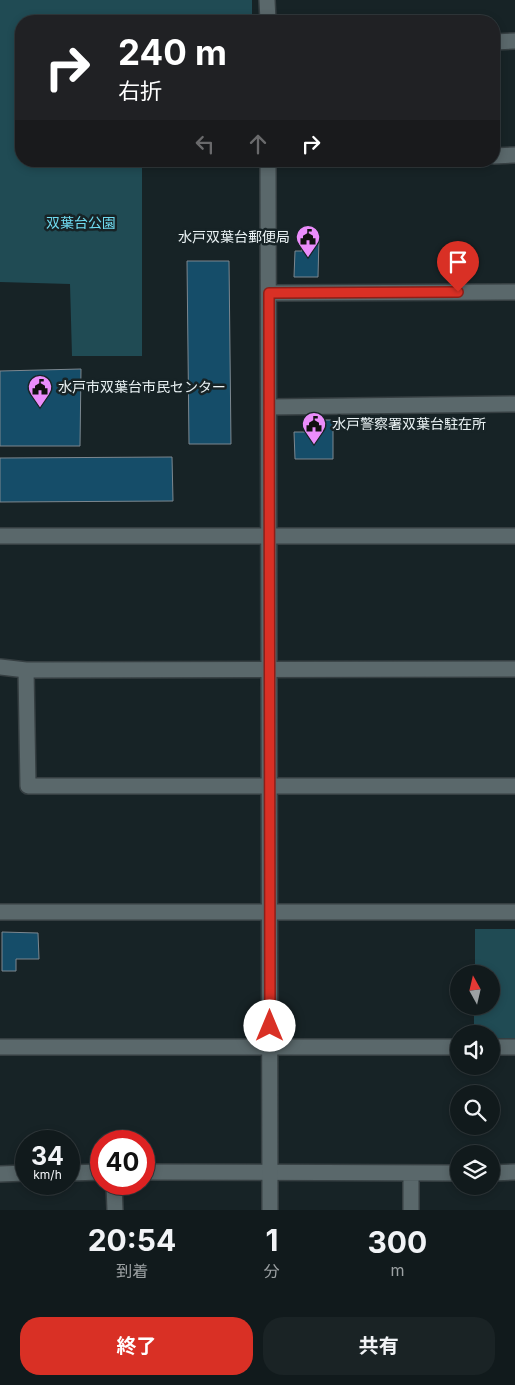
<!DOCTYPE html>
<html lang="ja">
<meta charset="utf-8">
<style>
:root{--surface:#111a1c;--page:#1a2325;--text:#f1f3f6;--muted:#9ca1a3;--line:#30383b;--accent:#d93025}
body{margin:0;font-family:Inter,"Noto Sans JP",sans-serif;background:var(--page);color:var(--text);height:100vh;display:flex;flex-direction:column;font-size:19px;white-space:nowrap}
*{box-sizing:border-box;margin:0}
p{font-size:16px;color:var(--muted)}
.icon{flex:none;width:28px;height:28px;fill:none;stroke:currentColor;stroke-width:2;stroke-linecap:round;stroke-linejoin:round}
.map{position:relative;height:1210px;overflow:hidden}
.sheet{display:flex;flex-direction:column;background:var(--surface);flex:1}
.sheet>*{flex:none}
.hud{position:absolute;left:15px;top:15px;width:485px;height:152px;border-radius:20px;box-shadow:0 2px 8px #0003,0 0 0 1px var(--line);background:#202124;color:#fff;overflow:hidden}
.needle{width:32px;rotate:352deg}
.buttons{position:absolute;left:450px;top:965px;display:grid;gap:10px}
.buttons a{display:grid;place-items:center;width:50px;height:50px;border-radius:50%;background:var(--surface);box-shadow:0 2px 8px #0003,0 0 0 1px var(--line);font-size:25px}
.speed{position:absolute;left:15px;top:1130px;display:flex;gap:10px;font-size:25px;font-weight:700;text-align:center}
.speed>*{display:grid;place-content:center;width:65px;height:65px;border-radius:50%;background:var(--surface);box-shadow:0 2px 8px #0003,0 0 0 1px var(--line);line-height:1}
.speed small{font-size:12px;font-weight:400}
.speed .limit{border:8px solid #d22;background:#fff;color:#111}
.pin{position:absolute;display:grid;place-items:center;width:42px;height:42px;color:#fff;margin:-51px -21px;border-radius:50% 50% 50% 0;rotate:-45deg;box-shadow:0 0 5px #0007}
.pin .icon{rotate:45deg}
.me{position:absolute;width:55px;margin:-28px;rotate:0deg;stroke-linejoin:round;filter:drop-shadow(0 0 4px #0008)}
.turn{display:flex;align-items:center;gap:18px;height:105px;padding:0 20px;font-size:22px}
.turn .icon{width:65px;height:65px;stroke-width:2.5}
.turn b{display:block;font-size:35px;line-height:42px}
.lanes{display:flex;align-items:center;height:48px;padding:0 20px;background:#0003;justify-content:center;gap:25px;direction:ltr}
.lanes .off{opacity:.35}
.eta{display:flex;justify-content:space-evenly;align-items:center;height:85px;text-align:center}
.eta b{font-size:30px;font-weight:700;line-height:35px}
.button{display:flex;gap:10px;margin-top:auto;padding:10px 20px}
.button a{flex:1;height:58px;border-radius:20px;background:var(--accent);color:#fff;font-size:20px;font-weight:700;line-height:58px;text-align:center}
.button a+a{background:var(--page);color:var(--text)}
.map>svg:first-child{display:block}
</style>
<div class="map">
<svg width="515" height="1210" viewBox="0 0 515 1210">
<rect width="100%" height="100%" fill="#172326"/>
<path fill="#204b54" d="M0 0H252V21H21V161H142V356H72L70 284 0 282Z
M475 929H515V1039H491V1034H474V1006H491V974H475Z"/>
<path fill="#154d69" stroke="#7c878f" d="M302 237H319L318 277H294L295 251H302Z
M187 261H229L231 444H189Z
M81 369 80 446H0V371Z
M305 420H333V459H295L294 432H306Z
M172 457 173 501 0 502V458Z
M2 932 38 933 39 959H16V971H2Z"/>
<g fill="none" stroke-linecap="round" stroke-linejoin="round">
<g stroke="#363f42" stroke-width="18">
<path id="street" d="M494 42 515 41
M494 156 515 155
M269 293 515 292
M269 407 515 404
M0 667 26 670 515 669
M26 670 28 786H515
M0 1047H459
M491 1047H515
M144 1172 459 1173
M69 1173 101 1172
M411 1173V1210
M491 1173 515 1172
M0 1174 26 1173
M114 1184 115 1210"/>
</g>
<g stroke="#363f42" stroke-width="18">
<path id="secondary" d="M267 0 268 21
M268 161 270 1210
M0 536H515
M0 912H515"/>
</g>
<use href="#street" stroke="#5a686b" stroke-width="15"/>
<use href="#secondary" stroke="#5a686b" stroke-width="15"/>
</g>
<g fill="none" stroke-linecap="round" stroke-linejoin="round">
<g stroke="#8d1f18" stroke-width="12">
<path id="route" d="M270 1026 269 293 458 292"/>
</g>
<use href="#route" stroke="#d93025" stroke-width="9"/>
</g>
<defs>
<g id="civic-pin" transform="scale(1.25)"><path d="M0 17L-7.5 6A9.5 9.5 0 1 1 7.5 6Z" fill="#eb8dfb" stroke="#172326"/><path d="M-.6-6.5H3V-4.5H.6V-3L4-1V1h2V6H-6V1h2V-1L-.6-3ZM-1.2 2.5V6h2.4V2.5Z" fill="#111"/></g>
</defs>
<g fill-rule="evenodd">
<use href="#civic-pin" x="308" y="237"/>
<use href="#civic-pin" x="40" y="387"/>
<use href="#civic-pin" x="314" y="424"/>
</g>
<g text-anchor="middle" stroke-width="5" stroke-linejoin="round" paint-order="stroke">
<g font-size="14" fill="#70dcf1" stroke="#172326">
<text x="81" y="228">双葉台公園</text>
</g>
<g font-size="14" fill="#ebf3f5" stroke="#172326" text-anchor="start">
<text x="290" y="242" text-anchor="end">水戸双葉台郵便局</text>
<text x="58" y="392">水戸市双葉台市民センター</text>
<text x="332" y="429">水戸警察署双葉台駐在所</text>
</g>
</g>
</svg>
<div class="buttons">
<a><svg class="needle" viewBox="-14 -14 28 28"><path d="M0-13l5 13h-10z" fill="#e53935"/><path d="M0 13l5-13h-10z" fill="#9ca1a3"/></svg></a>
<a><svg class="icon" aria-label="sound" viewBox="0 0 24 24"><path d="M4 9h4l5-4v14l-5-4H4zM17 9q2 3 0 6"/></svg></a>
<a><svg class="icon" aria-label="search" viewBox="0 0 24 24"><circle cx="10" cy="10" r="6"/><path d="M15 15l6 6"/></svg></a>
<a><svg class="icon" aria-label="layers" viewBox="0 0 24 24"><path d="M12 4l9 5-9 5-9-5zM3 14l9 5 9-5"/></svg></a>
</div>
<div class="speed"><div>34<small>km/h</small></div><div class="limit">40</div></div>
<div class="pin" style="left:458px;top:292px;background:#d93025"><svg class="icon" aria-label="arrive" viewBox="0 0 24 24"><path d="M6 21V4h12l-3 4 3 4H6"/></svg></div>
<svg class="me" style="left:270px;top:1026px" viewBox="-20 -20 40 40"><circle r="19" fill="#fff"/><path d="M0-13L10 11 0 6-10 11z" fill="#d93025"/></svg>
<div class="hud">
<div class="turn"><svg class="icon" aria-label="right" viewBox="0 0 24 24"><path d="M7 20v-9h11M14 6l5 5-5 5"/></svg><div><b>240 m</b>右折</div></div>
<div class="lanes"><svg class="icon off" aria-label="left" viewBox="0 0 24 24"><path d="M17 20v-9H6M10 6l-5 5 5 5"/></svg><svg class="icon off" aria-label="ahead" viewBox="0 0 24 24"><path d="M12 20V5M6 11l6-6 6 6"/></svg><svg class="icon" aria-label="right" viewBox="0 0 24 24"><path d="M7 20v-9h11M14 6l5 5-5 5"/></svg></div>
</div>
</div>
<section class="sheet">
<div class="eta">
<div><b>20:54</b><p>到着</p></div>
<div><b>1</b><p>分</p></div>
<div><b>300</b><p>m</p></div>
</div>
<div class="button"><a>終了</a><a>共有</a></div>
</section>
